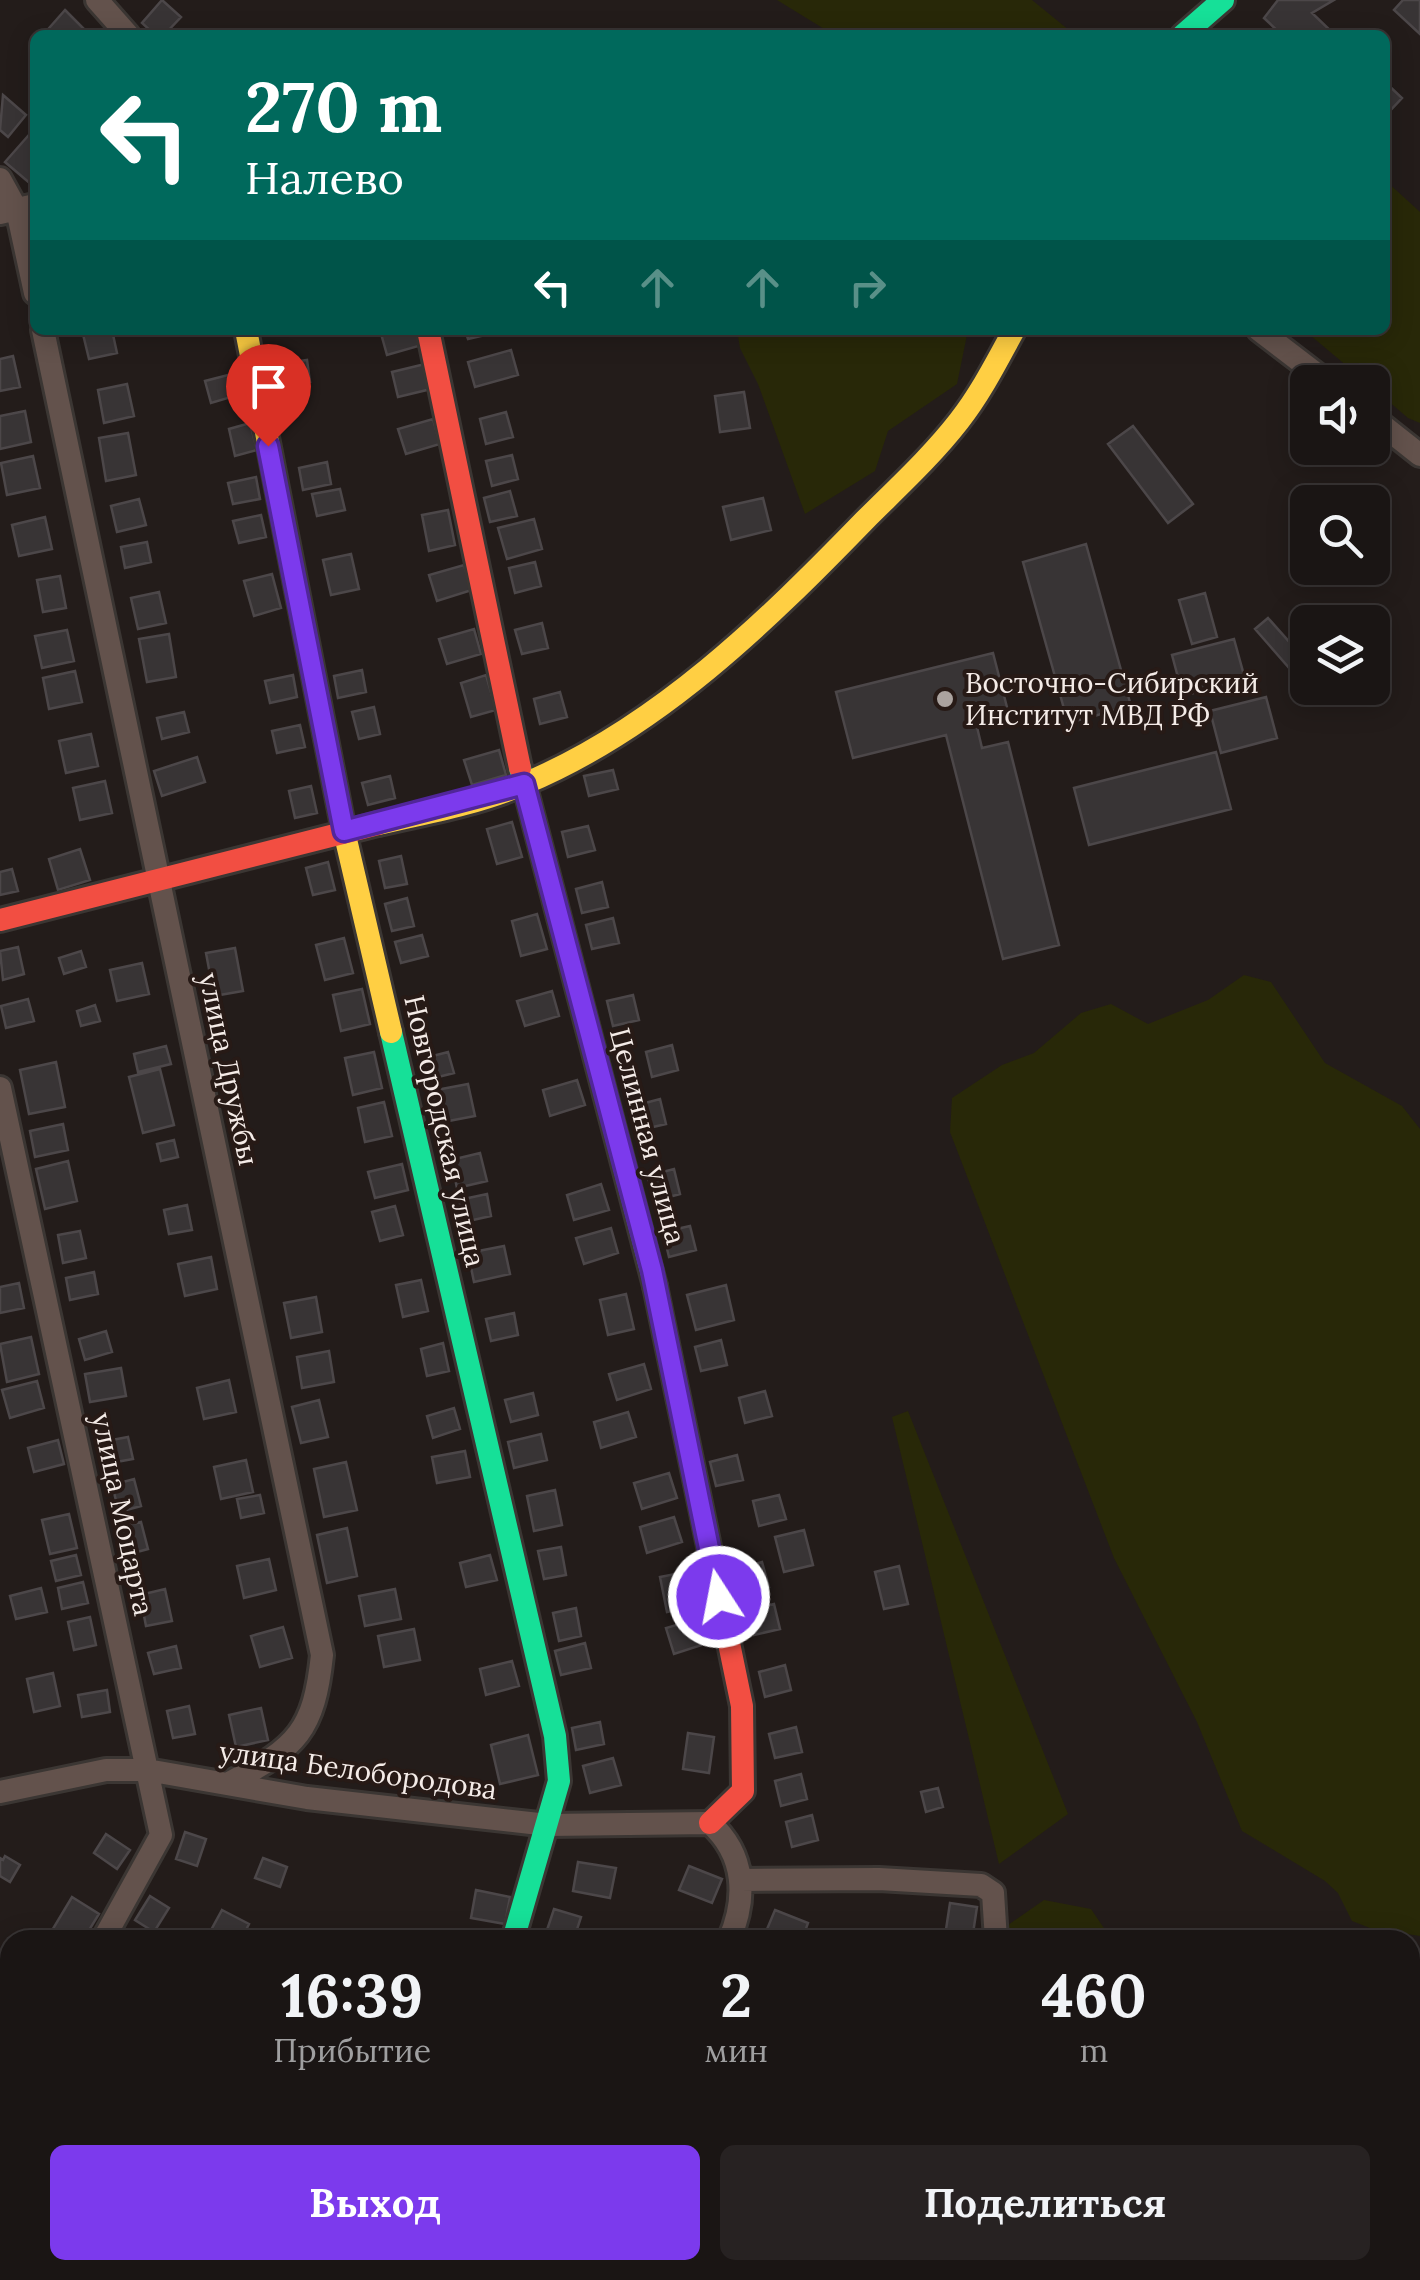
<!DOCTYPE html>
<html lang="ru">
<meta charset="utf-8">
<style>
:root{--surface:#1a1514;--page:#272222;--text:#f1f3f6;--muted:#9f9fa0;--line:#383434;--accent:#7c3aed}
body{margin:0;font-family:Lora,serif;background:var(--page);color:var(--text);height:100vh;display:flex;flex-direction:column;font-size:38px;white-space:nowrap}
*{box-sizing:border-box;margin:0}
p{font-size:32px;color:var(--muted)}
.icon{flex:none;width:55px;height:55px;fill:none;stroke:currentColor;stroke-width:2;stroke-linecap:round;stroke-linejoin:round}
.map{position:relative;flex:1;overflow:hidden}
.side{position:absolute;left:0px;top:1930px;width:1420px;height:350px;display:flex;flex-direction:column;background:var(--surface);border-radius:30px 30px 0 0;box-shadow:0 5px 25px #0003,0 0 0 2px var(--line)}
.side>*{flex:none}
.banner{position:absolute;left:30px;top:30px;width:1360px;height:305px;border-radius:15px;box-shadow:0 5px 25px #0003,0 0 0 2px var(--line);background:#00695c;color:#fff;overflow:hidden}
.fabs{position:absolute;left:1290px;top:365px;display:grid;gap:20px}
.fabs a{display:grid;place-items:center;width:100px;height:100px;border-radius:15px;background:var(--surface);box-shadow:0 5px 25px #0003,0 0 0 2px var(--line);font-size:50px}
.pin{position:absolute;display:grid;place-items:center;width:85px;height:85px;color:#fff;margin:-102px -42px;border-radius:50% 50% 50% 0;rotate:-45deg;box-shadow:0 0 10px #0007}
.pin .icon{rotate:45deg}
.me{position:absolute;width:110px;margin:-55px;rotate:349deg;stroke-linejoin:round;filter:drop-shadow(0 0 8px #0008)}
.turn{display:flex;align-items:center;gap:35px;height:210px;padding:0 50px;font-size:45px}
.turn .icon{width:130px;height:130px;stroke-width:2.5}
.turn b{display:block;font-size:70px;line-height:85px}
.lanes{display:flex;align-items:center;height:95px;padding:0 50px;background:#0003;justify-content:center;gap:50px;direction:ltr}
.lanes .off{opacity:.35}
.eta{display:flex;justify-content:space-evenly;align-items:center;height:170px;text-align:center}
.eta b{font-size:60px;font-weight:800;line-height:70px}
.primary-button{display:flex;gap:20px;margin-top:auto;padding:20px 50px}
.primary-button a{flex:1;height:115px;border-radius:15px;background:var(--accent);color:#fff;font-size:40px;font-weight:800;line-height:115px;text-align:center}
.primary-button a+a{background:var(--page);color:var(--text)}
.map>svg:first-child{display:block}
</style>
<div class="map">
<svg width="1420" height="2280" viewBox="0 0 1420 2280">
<rect width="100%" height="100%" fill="#231c1a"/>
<path fill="#282808" d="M777 0H1032L1075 35H834Z
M1385 180 1420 212V423L1408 418 1373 388 1372 382H1366L1304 330H1385Z
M737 330H968L957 384 888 431 875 471 805 514 758 384 740 348Z
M1244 975 1271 982 1325 1063 1402 1106 1420 1129V1936L1370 1928 1352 1921 1338 1893 1325 1881 1242 1831 1197 1722 1114 1558 950 1132 952 1098 1002 1065 1034 1053 1081 1013 1111 1004 1148 1024 1208 1000Z
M908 1411 1068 1814 999 1864 892 1417Z
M1044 1900 1091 1909 1112 1940H1008V1925Z"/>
<path fill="#383435" stroke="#4c4749" stroke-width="2.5" d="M162 0 181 17 164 35H155L142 23Z
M1278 0H1334L1312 13 1335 35H1282L1264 18Z
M1403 0H1420V34L1394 10Z
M65 10 84 29 78 35H43Z
M1385 82 1402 98 1385 116Z
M3 95 26 115 8 137 0 130Z
M35 128V182L32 185 5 162Z
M82 330H112L117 353 89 359Z
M380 330H417L422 345 387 355Z
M465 330H494V333L468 339Z
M511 350 518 375 475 387 468 362Z
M13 356 20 387 0 391V359Z
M307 360 310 382 282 386 279 364Z
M425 364 431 389 398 397 392 372Z
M232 374 238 395 211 403 205 381Z
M127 384 134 416 104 423 98 390Z
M744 392 750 428 720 432 715 396Z
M25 411 31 442 0 449V416Z
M506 412 513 437 486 444 480 419Z
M433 419 440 444 406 454 398 429Z
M250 423 257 450 235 456 229 429Z
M1133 426 1193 504 1168 523 1108 444Z
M128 433 136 475 106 481 99 438Z
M512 455 518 479 492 486 486 461Z
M33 456 40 488 7 495 1 463Z
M327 462 331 484 303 490 299 468Z
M256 477 260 499 233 504 228 483Z
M340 489 345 510 317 516 312 494Z
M510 491 517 516 490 522 484 498Z
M763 498 771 530 731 540 723 507Z
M139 499 146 525 117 532 111 506Z
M448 510 455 545 429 551 422 515Z
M261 515 266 537 239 543 233 521Z
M45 517 52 549 19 556 12 525Z
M534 519 542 549 507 559 498 528Z
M147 542 151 562 125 568 121 547Z
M1086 544 1131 706 1068 723 1023 562Z
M351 554 359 589 331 595 323 560Z
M535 562 541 586 515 593 509 568Z
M464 565 472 590 437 601 429 575Z
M272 574 281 608 254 616 244 581Z
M60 576 66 608 43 612 37 580Z
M159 592 166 623 138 629 131 598Z
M1205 593 1217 637 1192 644 1179 600Z
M1268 618 1308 663V688L1330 689 1317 700 1255 629Z
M542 623 548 648 522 654 515 630Z
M474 629 481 654 447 664 439 639Z
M67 630 74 661 42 668 35 636Z
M169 634 176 677 147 682 139 639Z
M1234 639 1245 679 1183 696 1172 655Z
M993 653 1009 715 976 723 982 748 1008 742 1059 945 1003 959 946 735 853 758 836 692Z
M362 670 366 692 338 698 334 676Z
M75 671 82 702 49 709 43 678Z
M293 675 297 697 270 703 265 681Z
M486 675 496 710 471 717 461 683Z
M560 692 567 717 540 724 534 699Z
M1266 697 1277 738 1221 753 1210 711Z
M374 707 380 734 359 739 352 712Z
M184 712 189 732 162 739 157 718Z
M300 725 305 747 277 753 272 731Z
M91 734 98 766 66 773 59 741Z
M499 750 506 775 472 785 464 760Z
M1216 752 1231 809 1089 845 1074 788Z
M197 757 205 782 162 796 154 771Z
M613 770 618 789 589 796 584 776Z
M390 776 395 798 368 805 362 783Z
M105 781 112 813 80 820 73 788Z
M311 786 317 813 295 818 289 791Z
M512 822 522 857 497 864 487 829Z
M588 826 595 850 568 857 562 832Z
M80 849 90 880 58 890 49 859Z
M401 856 407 884 385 888 379 861Z
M328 862 335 890 313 895 306 868Z
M12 869 18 891 0 895V872Z
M602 882 608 907 582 913 576 889Z
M407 898 414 926 392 931 385 904Z
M537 914 547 949 521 956 512 921Z
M613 918 619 943 592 949 586 925Z
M422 935 428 956 401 963 395 942Z
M344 938 353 973 325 980 316 945Z
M18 947 24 974 3 980 0 951Z
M235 948 243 991 214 996 206 953Z
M81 951 86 967 64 974 59 958Z
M142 963 149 994 117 1001 110 970Z
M362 989 370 1024 341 1031 333 995Z
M552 991 559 1016 525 1026 517 1001Z
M633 995 639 1020 613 1026 607 1001Z
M28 999 34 1021 6 1028 1 1006Z
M95 1005 100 1021 81 1026 77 1011Z
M672 1045 678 1070 652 1077 646 1052Z
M166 1046 171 1064 138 1072 134 1054Z
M374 1052 382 1088 353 1095 345 1058Z
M448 1052 454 1073 426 1080 421 1059Z
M56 1062 65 1107 29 1114 20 1070Z
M160 1069 174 1125 143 1133 129 1077Z
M577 1080 585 1105 550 1116 543 1090Z
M468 1084 475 1116 438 1123 431 1091Z
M660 1099 666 1124 640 1130 634 1106Z
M384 1102 392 1136 365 1142 358 1108Z
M63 1124 68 1150 35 1157 30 1131Z
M174 1140 178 1157 161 1161 157 1144Z
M480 1153 487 1181 457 1188 451 1160Z
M68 1161 77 1201 45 1209 36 1169Z
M402 1164 408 1190 375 1198 368 1172Z
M674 1169 680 1194 654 1201 647 1176Z
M601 1184 609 1210 574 1220 567 1195Z
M487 1194 491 1216 464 1222 459 1200Z
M187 1205 192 1230 169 1234 164 1210Z
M395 1206 403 1235 380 1241 372 1212Z
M690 1226 696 1250 669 1257 663 1232Z
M611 1228 618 1253 584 1264 576 1238Z
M80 1231 86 1258 63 1263 58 1235Z
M504 1246 510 1274 474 1282 468 1253Z
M211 1257 217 1289 185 1296 178 1264Z
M94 1272 98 1294 70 1300 66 1278Z
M421 1280 428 1311 403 1317 396 1285Z
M19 1283 24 1308 0 1313V1287Z
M726 1285 734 1320 696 1330 687 1295Z
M626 1294 634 1329 608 1335 600 1300Z
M316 1297 322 1332 291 1338 284 1303Z
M514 1313 518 1335 491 1341 486 1319Z
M106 1331 112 1352 85 1360 79 1339Z
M31 1337 39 1374 7 1382 0 1344Z
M721 1340 727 1365 701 1371 695 1347Z
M443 1343 449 1371 427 1376 421 1349Z
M329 1351 334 1382 302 1388 297 1357Z
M644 1364 651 1389 617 1400 609 1374Z
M121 1368 126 1396 90 1402 85 1374Z
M229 1380 236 1412 204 1419 197 1388Z
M37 1381 44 1408 10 1418 2 1390Z
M765 1391 772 1416 745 1423 739 1398Z
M533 1393 538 1415 511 1422 505 1400Z
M319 1400 328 1437 301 1443 292 1407Z
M454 1408 460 1429 433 1438 427 1416Z
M628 1412 636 1437 601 1448 594 1422Z
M541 1434 547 1460 514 1468 508 1442Z
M128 1437 133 1459 105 1464 101 1442Z
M58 1440 64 1464 34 1472 28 1448Z
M465 1451 470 1477 437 1483 432 1457Z
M737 1455 743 1480 716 1486 710 1462Z
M246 1460 253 1492 221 1499 214 1467Z
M346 1462 357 1510 324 1517 314 1469Z
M669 1473 677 1498 642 1509 634 1483Z
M134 1479 141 1506 119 1512 112 1485Z
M555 1490 562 1525 534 1531 527 1496Z
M260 1495 264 1513 241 1518 237 1499Z
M779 1495 786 1519 759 1526 753 1501Z
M69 1514 77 1548 50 1554 42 1520Z
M674 1517 682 1542 647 1553 640 1527Z
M141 1522 148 1549 126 1555 119 1527Z
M347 1528 357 1576 327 1583 317 1535Z
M804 1530 813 1565 784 1572 775 1537Z
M561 1547 566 1575 544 1579 538 1551Z
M76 1555 81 1575 56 1581 51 1561Z
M490 1555 497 1580 466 1587 460 1563Z
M269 1559 276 1590 244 1598 237 1566Z
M762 1562 769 1587 742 1594 736 1569Z
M899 1566 908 1604 884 1609 875 1572Z
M686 1572 693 1607 667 1612 660 1577Z
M83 1582 88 1603 62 1609 58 1588Z
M41 1588 47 1612 16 1619 10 1596Z
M165 1589 172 1621 146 1626 140 1595Z
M395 1589 401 1619 365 1626 359 1596Z
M774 1604 780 1629 754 1635 747 1610Z
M576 1608 581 1636 559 1641 553 1613Z
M90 1617 96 1645 74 1650 68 1622Z
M700 1618 708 1643 674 1654 666 1628Z
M283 1627 292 1658 260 1667 251 1636Z
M414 1629 420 1660 384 1667 378 1636Z
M585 1643 591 1668 561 1675 555 1651Z
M176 1646 181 1668 154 1674 148 1653Z
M512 1661 519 1686 486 1695 480 1669Z
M785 1665 791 1690 765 1697 759 1672Z
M53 1673 60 1706 34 1712 27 1679Z
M107 1690 110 1712 82 1717 78 1695Z
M189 1706 195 1734 173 1738 167 1711Z
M261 1708 268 1740 236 1747 229 1715Z
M600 1722 604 1744 576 1750 572 1728Z
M796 1727 802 1752 775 1758 769 1734Z
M688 1733 714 1737 709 1773 683 1769Z
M528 1735 538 1775 500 1784 491 1745Z
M613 1758 621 1785 590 1793 583 1766Z
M801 1774 807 1799 781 1806 775 1781Z
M938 1788 943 1807 926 1812 921 1792Z
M812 1815 818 1840 792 1847 786 1822Z
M185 1832 206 1839 197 1866 176 1859Z
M106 1834 130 1850 117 1869 94 1853Z
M5 1856 20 1865 10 1882 0 1876V1858L3 1860Z
M263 1858 287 1867 280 1887 255 1878Z
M578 1862 616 1868 610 1898 573 1891Z
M689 1866 722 1879 712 1903 679 1890Z
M476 1890 510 1897 505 1924 471 1918Z
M150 1896 169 1908 154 1932 135 1920Z
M72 1897 99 1914 83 1940H64L51 1932Z
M950 1903 977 1907 972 1940 945 1936Z
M554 1909 581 1917 574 1939 547 1930Z
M222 1910 249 1924 241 1940H227L210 1932Z
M775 1910 808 1923 802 1940H780L765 1934Z
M52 2270H81L82 2272 54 2279Z
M238 2270H268L265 2280H234Z
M347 2270H385L381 2280H358L345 2276Z
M482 2270H511L510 2280H482Z"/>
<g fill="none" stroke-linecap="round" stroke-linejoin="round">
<g stroke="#3b3633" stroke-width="28">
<path id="street" d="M97 0 128 35
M0 179 17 210 35 293
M0 213 35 205
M43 330 322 1655C314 1731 297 1747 231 1782
M1259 330 1327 382
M1372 417 1420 455
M0 1088 161 1835 103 1940
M0 1792 106 1770H147L307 1798 548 1825 710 1823C746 1855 747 1899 729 1940
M741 1880 879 1879 981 1885 993 1893 996 1940
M0 2128 10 2106
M0 2168 10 2209
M25 2270 27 2280
M411 2280 414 2270
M622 2280 624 2270"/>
</g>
<g stroke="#3b3633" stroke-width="28">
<path id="fast" d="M1183 35 1223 0
M520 768 655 1286
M391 1032 555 1736 559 1781 513 1940
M1410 2238 1420 2231"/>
</g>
<g stroke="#3b3633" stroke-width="28">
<path id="slow" d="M246 330 344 831 391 1032
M378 824C427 813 478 804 524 784 658 728 766 622 865 520 897 488 931 457 959 421 981 393 997 361 1014 330"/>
</g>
<g stroke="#3b3633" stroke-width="28">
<path id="jam" d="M428 330 520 768
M0 920 378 824
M655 1286 742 1706 743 1791 710 1823
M1349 2280 1363 2270"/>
</g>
<use href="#street" stroke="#63524c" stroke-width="22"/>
<use href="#fast" stroke="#16e098" stroke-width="22"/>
<use href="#slow" stroke="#ffcf43" stroke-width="22"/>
<use href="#jam" stroke="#f24e42" stroke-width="22"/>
</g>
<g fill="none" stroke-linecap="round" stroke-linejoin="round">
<g stroke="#51269a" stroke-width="25">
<path id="route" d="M268 446 344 831 524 784 652 1270 719 1597"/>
</g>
<use href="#route" stroke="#7c3aed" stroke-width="18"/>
</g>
<circle fill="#aba39f" stroke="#271a16" stroke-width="4" cx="945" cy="699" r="10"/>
<g text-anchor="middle" stroke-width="8" stroke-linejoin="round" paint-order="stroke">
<g font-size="28" fill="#f4ebe7" stroke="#271a16" text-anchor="start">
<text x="965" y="693">Восточно-Сибирский<tspan x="965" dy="32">Институт МВД РФ</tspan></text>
</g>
<g font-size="28" fill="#f4ebe7" stroke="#271a16">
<text transform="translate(229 1069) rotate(78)" y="10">улица Дружбы</text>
<text transform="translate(445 1131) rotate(77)" y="10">Новгородская улица</text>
<text transform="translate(648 1136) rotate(75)" y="10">Целинная улица</text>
<text transform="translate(123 1514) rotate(78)" y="10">улица Моцарта</text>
<text transform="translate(358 1770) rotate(8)" y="10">улица Белобородова</text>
</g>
</g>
</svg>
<div class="fabs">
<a><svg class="icon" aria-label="sound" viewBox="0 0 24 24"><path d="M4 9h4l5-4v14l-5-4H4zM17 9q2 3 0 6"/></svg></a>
<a><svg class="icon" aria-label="search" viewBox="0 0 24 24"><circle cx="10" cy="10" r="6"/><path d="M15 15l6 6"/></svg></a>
<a><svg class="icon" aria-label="layers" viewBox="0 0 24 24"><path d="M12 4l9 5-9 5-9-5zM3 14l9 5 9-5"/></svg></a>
</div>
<div class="pin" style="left:268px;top:446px;background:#d93025"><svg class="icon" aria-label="arrive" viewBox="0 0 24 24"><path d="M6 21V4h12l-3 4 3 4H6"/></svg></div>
<svg class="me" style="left:719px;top:1597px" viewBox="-20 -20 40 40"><circle r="17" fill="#7c3aed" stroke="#fff" stroke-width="3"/><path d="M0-11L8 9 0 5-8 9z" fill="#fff"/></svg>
<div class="banner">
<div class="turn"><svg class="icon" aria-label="left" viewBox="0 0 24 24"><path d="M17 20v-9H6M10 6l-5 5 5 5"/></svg><div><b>270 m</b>Налево</div></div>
<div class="lanes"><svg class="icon" aria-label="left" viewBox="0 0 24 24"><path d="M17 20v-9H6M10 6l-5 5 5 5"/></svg><svg class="icon off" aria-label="ahead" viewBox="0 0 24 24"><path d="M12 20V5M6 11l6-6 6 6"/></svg><svg class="icon off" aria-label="ahead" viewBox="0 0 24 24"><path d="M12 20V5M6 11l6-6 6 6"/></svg><svg class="icon off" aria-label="right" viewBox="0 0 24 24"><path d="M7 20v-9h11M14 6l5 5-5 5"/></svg></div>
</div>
<section class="side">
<div class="eta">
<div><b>16:39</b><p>Прибытие</p></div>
<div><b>2</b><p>мин</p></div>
<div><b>460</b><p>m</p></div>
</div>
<div class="primary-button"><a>Выход</a><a>Поделиться</a></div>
</section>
</div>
